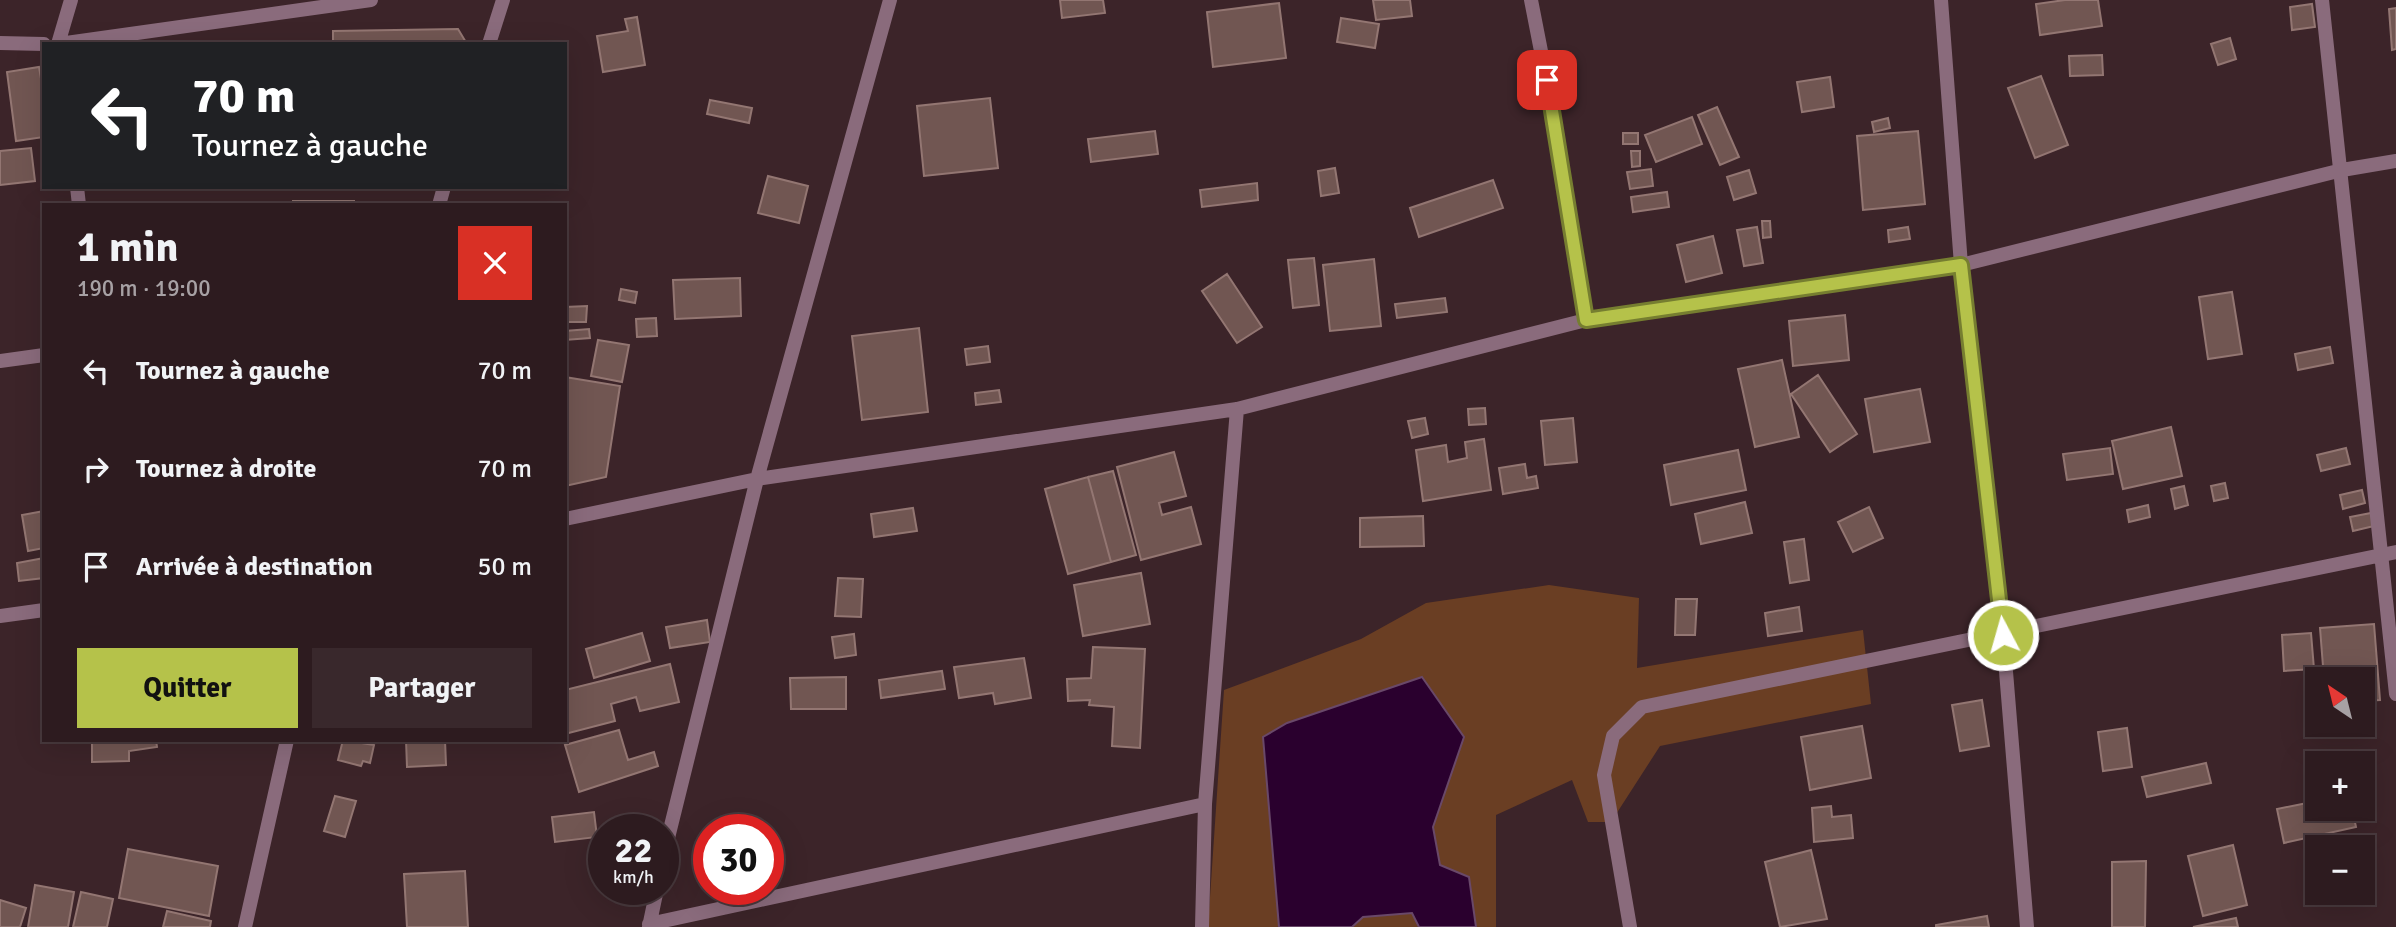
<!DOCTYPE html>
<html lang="fr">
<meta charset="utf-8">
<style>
:root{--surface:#2d1b1f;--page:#39282c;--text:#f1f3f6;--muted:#a7a1a4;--line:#48393d;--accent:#b5c24a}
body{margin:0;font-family:Signika,sans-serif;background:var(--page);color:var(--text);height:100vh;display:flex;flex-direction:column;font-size:26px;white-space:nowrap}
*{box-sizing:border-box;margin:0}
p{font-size:23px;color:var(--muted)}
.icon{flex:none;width:38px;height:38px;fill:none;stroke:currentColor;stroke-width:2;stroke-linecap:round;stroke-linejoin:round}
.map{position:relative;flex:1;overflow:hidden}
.sheet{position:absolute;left:42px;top:203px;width:525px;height:539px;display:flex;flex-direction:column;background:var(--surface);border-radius:0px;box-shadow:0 7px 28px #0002,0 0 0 2px var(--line)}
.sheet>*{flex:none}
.top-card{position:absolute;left:42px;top:42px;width:525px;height:147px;border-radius:0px;box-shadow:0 7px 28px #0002,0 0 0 2px var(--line);background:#202124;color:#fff;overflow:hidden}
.needle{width:46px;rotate:325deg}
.buttons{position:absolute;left:2305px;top:667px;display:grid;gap:14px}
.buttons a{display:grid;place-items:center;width:70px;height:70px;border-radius:0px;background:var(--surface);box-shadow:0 7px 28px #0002,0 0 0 2px var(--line);font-size:35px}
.speed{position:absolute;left:588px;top:814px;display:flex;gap:14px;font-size:35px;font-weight:700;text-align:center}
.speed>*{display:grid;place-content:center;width:91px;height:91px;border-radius:50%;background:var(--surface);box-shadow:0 7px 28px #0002,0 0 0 2px var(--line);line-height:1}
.speed small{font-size:18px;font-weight:400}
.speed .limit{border:10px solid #d22;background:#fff;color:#111}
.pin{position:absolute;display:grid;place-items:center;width:60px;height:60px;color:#fff;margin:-30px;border-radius:14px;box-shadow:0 4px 10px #0006}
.me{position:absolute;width:77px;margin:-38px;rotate:354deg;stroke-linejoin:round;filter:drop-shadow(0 0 5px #0008)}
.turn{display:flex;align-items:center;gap:24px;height:147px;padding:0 35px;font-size:32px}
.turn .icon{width:91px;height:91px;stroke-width:2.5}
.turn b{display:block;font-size:49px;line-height:60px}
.round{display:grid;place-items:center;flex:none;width:74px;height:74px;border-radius:0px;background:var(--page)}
.overview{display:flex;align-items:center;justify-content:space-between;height:119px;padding:0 35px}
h1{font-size:42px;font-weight:700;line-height:52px}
.primary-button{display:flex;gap:14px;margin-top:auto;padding:14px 35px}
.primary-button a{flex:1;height:80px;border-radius:0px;background:var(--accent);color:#111;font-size:28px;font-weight:700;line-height:80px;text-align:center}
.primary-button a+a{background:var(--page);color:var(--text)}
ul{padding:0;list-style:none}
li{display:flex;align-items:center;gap:21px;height:98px;padding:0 35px}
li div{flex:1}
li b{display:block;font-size:26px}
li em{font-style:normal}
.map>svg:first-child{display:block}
</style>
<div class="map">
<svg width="2396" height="927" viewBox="0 0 2396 927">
<rect width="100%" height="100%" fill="#3c2429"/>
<path fill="#6a3e23" d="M1549 585 1639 598 1637 668 1863 630 1871 704 1660 746 1611 822H1588L1572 780 1496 815V927H1208L1224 690 1361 639 1426 603Z"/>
<path fill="#2a002e" stroke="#694869" stroke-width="2" d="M1422 677 1464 737 1433 827 1440 865 1469 877 1476 927H1419L1412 913 1363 917 1352 927H1279L1263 737 1287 723Z"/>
<path fill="#715652" stroke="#937672" stroke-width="2" d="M1060 0H1103L1105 13 1062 18Z
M1373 0H1410L1412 16 1376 20Z
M2065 0H2098L2102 26 2040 35 2036 4Z
M1279 3 1286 58 1213 67 1207 12Z
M2312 4 2315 27 2292 30 2290 7Z
M2396 8V49L2392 50 2389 9Z
M637 17 645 65 603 72 597 36 628 31 625 19Z
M1341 18 1379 24 1375 48 1337 42Z
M458 29 467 44H333V31Z
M2230 38 2236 59 2218 65 2211 44Z
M2102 55 2103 75 2070 76 2069 56Z
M39 67 44 96V137L16 141 7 72Z
M2041 76 2068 145 2035 158 2008 88Z
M1830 77 1834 107 1802 112 1797 82Z
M990 98 998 168 924 176 917 106Z
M710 100 752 108 749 123 707 114Z
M1717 107 1739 157 1720 165 1698 115Z
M1692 117 1702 144 1656 162 1645 135Z
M1888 118 1890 128 1874 132 1872 122Z
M1155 131 1158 154 1091 162 1088 139Z
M1918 131 1925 204 1863 210 1857 136Z
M1623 133H1638V144H1623Z
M31 148 35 181 0 185V151Z
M1631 151H1640V166L1632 167Z
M1335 168 1339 193 1321 196 1318 171Z
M1651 169 1653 186 1630 189 1627 172Z
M1749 170 1756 193 1734 200 1727 177Z
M768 176 808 186 799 223 758 213Z
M1493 180 1503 208 1419 237 1410 208Z
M1257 183 1258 200 1202 207 1200 190Z
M1667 192 1669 207 1633 212 1631 197Z
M293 201H354V205H293Z
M1762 221H1770L1771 237 1763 238Z
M1757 227 1763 263 1744 266 1737 230Z
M1908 227 1910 239 1889 242 1888 230Z
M1713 236 1722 273 1686 282 1677 245Z
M1314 258 1319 305 1293 308 1288 260Z
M1374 259 1381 326 1330 331 1323 265Z
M1227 274 1262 327 1237 343 1202 291Z
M740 278 741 316 675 319 673 280Z
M621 289 637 292 635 303 619 300Z
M2232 292 2242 354 2208 359 2199 297Z
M1445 298 1447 312 1397 318 1395 304Z
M587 306 586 322H565V307Z
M1845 315 1849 360 1793 366 1789 321Z
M656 318 657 336 637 337 636 319Z
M919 328 928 412 862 420 852 336Z
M589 329 590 338 565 340V331Z
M598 340 629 345 622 382 591 376Z
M988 346 990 362 967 365 965 349Z
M2330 347 2333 363 2298 370 2295 354Z
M1782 360 1799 437 1755 447 1738 369Z
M1818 375 1857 434 1830 452 1791 394Z
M565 377 620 386 606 477 565 486Z
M1920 389 1930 442 1874 452 1865 399Z
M999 390 1001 402 976 405 975 393Z
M1485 408 1486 424 1469 425 1468 409Z
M1425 418 1428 434 1412 438 1408 421Z
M1573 418 1577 462 1545 465 1541 421Z
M2171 427 2182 476 2123 489 2112 441Z
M1484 439 1491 490 1423 501 1416 450 1446 445 1448 462 1467 458 1465 442Z
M2110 448 2113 474 2067 480 2063 454Z
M2346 448 2350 464 2321 471 2317 455Z
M1738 450 1746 490 1671 505 1664 465Z
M1174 452 1186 496 1159 503 1162 515 1191 507 1201 544 1141 560 1117 467Z
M1525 464 1527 478 1536 476 1538 488 1503 494 1499 468Z
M1113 471 1136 555 1111 562 1088 477Z
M1088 477 1111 562 1068 574 1045 489Z
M2225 483 2228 498 2214 501 2211 486Z
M2184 486 2188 505 2175 509 2171 489Z
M2362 490 2365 503 2343 509 2340 495Z
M1745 502 1752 533 1701 544 1695 514Z
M2148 505 2150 517 2129 522 2127 510Z
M1869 507 1883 538 1853 552 1838 522Z
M913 508 917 531 874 537 871 514Z
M44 511V548L28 551 22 515Z
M2371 513 2374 526 2353 531 2350 517Z
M1423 516 1424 546 1360 547V518Z
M1804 539 1809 580 1790 583 1784 542Z
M44 558V578L19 581 17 563Z
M1141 573 1150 624 1083 636 1074 585Z
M838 578 863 579 861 617 835 616Z
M1676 599H1697L1695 635H1675Z
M1799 607 1802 631 1768 636 1765 613Z
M707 620 710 642 670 648 666 627Z
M2374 624 2380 700 2362 701V679H2324L2320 628Z
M642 633 650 661 594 678 586 649Z
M2311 633 2314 669 2284 671 2282 635Z
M854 634 856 655 835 658 832 637Z
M1093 647 1145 649 1140 748 1112 746 1114 707 1089 705 1090 700 1068 701 1067 679 1091 678Z
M1024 658 1031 698 995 704 993 693 959 698 954 667Z
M670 664 679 702 640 711 636 697 611 704 615 721 565 734V690Z
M942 671 945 689 881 698 879 680Z
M846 677V709H791L790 678Z
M1982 700 1989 746 1960 751 1952 705Z
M1862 726 1871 778 1810 790 1801 737Z
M2127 728 2132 767 2103 771 2098 732Z
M619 730 628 760 654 752 658 766 579 792 565 745Z
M92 740H156L157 747 129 751V761L92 762Z
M343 740 374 745 370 763 363 761 361 766 338 760Z
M406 740H445L446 765 407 767Z
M2206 763 2211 783 2147 797 2142 777Z
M335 796 356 801 345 837 324 831Z
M2317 801V808H2352L2356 827 2284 843 2277 809Z
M1831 806 1832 817 1851 815 1853 838 1814 842 1812 808Z
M594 812 597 837 555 842 552 817Z
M2233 845 2247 905 2203 916 2188 856Z
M128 849 218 866 209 916 119 898Z
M1811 850 1827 919 1780 927 1765 862Z
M2146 861 2145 927H2112V862Z
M465 871 468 927H407L404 874Z
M35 885 74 892 68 927H28Z
M81 892 113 899 107 927H73Z
M0 900 26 908 20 927H0Z
M167 911 211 921 210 927H163Z
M1987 916 1989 927H1936V925Z
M2236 918 2238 927H2193Z"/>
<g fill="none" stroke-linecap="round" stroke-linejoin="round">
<path stroke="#8a6b7c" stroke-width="14" d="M1531 0 1557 133 1586 320
M1941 0 1961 265 2003 635 2027 927
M2322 0 2396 694
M0 43 44 44
M58 44 71 0
M59 44 371 0
M489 44 503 0
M77 187 79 205
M439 205 444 187
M0 361 44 355
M565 519 757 479 1237 409 1586 320 1961 265 2342 170 2396 161
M0 616 44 610
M663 858 757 479 890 0
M649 924 1205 804
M245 927 287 740
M649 927 657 889
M1202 927 1205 804 1237 409
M1630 927 1604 775 1613 736 1642 707 2396 552"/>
</g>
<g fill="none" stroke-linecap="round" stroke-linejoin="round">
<g stroke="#767e30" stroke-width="18">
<path id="route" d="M1547 80 1586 320 1961 265 2003 635"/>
</g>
<use href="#route" stroke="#b5c24a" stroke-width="12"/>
</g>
</svg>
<div class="buttons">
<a><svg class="needle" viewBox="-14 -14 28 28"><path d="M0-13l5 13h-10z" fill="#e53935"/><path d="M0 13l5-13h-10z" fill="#a7a1a4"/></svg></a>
<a>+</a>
<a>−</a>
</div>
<div class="speed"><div>22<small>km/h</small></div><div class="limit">30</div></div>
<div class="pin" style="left:1547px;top:80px;background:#d93025"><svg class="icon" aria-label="arrive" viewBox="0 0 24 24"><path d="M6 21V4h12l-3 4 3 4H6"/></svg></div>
<svg class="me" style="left:2003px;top:635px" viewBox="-20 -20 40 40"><circle r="17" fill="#b5c24a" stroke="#fff" stroke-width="3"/><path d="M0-11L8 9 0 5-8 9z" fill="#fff"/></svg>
<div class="top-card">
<div class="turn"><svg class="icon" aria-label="left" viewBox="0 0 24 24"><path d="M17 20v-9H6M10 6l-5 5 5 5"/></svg><div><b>70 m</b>Tournez à gauche</div></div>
</div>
<section class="sheet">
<div class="overview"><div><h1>1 min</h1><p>190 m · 19:00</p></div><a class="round" style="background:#d93025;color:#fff"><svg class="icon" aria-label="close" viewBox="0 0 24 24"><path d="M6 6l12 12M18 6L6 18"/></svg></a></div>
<ul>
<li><svg class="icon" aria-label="left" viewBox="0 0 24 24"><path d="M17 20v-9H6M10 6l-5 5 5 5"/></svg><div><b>Tournez à gauche</b></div><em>70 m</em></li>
<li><svg class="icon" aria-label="right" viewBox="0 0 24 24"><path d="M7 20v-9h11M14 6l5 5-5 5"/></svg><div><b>Tournez à droite</b></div><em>70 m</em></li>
<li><svg class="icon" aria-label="arrive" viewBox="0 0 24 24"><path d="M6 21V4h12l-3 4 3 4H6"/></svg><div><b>Arrivée à destination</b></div><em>50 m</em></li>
</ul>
<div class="primary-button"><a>Quitter</a><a>Partager</a></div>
</section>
</div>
